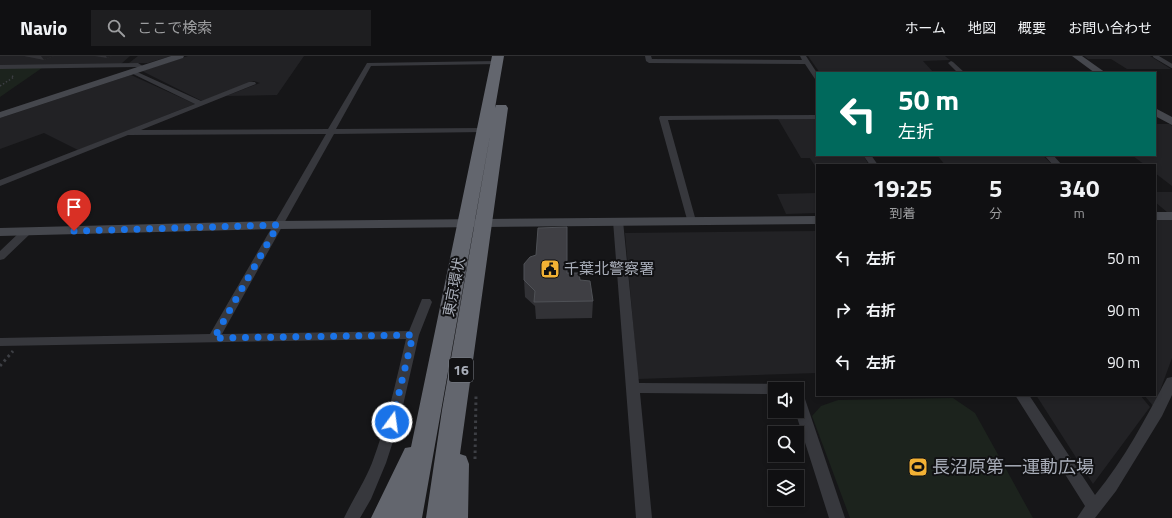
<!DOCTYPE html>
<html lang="ja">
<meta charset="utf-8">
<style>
:root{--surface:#101012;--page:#1e1e20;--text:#f1f3f6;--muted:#9c9d9f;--line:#303032}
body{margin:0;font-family:"Titillium Web","Noto Sans JP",sans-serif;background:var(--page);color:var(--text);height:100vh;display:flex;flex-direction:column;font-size:15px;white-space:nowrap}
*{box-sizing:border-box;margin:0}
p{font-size:13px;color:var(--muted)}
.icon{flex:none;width:22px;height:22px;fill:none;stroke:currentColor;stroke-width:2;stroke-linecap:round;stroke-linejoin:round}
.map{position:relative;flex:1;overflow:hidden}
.drawer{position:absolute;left:816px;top:108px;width:340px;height:232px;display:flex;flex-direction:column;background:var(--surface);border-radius:0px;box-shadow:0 2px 6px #0003,0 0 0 1px var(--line)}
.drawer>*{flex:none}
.banner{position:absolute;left:816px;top:16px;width:340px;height:84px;border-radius:0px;box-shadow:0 2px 6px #0003,0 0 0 1px var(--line);background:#00695c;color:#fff;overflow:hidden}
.fabs{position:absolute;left:768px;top:326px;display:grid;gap:8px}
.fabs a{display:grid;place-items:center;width:36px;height:36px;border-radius:0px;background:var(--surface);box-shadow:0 2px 6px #0003,0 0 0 1px var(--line);font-size:20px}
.pin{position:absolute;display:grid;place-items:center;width:34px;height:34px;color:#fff;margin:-41px -17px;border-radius:50% 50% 50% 0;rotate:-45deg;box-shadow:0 0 4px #0007}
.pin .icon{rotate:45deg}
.me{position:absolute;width:44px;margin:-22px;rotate:14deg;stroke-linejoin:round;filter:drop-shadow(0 0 3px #0008)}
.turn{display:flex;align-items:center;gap:14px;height:84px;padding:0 16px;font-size:18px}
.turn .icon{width:52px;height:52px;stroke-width:2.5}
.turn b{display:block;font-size:28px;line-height:34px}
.eta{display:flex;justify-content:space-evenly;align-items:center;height:68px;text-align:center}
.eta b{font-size:24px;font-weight:700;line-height:28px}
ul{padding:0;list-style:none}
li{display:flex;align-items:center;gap:12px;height:52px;padding:0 16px}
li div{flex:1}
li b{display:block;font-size:15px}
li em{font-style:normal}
header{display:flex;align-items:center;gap:24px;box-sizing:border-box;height:56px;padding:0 20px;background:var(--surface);border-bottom:1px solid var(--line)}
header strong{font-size:19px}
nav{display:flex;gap:22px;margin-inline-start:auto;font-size:14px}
.search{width:280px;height:36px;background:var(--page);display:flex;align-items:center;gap:10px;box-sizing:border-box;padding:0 14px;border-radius:0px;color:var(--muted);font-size:15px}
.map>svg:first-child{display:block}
</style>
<header>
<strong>Navio</strong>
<div class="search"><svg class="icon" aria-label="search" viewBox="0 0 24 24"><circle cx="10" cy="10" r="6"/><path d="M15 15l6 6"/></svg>ここで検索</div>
<nav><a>ホーム</a><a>地図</a><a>概要</a><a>お問い合わせ</a></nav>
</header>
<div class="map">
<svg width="1172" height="462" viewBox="0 0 1172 462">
<rect width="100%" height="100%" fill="#161618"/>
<path fill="#222225" d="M0 0H130L121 8 0 10Z
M138 0H171L148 7H129Z
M188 0H304L277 39 226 40 260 27 254 25 202 45 142 15Z
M808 0H945L950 4 923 5 934 17H820Z
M1084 0H1150L1171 13H1127L1111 3H1088Z
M131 19 195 48 78 94 44 77 0 93V62Z
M778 63H817V99H863L869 109H817V113L810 102H801Z
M1155 68H1170L1172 70V130L1155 117V109H1145L1133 100 1052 99H1155Z
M937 99H1042L1053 109H945Z
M1155 136H1172V156H1167L1155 146Z
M817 137V157L786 158 777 138Z
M1155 164H1172V302L1154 351 1144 339H1155Z
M817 175V317L638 323 625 177Z
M1036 339H1140L1150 351 1093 428Z"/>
<path fill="#1c231d" d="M0 12H42L0 41Z
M953 342 975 357 1033 462H850L812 360 821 350 838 344Z"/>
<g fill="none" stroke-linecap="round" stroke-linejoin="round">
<path stroke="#3d3f44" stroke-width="1.5" stroke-dasharray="1.5 2" stroke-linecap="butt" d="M0 30 14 21 12 20"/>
<path stroke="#3d3f44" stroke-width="3" stroke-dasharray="2.5 3.5" stroke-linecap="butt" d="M0 310 13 295
M475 403 476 340"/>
<path stroke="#37383d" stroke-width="4" d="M1155 0 1172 10"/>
<path fill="#37383d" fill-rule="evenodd" d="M645 0H651L652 3 802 4 800 0H806L817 17V24L815 23 805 8 649 7 646 5Z
M497 5 499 6V8L371 10 336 73 484 72 488 74 484 76 334 78 222 278 409 275 422 243H430L432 246 419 279 399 367 386 407 371 443 360 462H344C353 443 364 427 372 407 387 367 396 325 406 283L0 290V282L210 278 326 78 128 79 0 130V124L195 48 131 17V15H135L201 45 249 26H255L256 28 141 74 328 73 367 7Z
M951 5 953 6 965 17H958L948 7Z
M138 7 144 11V13H140L136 11 0 13V9Z
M817 59V63L668 64 696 165 694 167H688L659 62 660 60Z
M863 99H871L878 109H870Z
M1044 99H1053L1062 109H1053Z
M618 162 623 165 639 327 795 328 800 329 801 333 800 336 804 340 845 462H829L795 355H797V333H775V338L640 337 652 462H636L613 165Z
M26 173 31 176 30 178 4 203 0 204V195L22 174Z
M1172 321V339L1162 360 1116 435 1095 462H1077L1085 450 1015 339H1029L1095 439C1124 404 1146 362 1167 322Z"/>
<path fill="#45474d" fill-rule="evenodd" d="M171 0H184L183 2 0 62V56Z
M1072 0H1082L1106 17H1095Z
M1155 52 1172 61V69L1155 60Z
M1155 156H1172V164H1155Z
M817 160V168L278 173 0 180V172L278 165Z"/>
<path fill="#63666e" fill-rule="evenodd" d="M492 0H504L495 52 496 49H506L508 52 460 398 466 400 469 408 468 462H426L442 354 491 74 422 462H371L405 392 411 391Z"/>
</g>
<path fill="#323236" d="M24 0H54L44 4Z
M95 0H112L107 2Z
M567 171V217L580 224 593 245 592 262 536 263 535 250 525 241 524 224 536 199Z"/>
<path fill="#212124" d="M41 0H54L44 4Z
M106 0H112L107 2Z"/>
<path fill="#3f3f44" stroke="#4f5156" d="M567 171V217H579L580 224 590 225 593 245 534 246 535 235 524 224V208L530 201 536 199 538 172Z"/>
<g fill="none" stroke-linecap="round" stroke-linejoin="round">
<path stroke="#1a73e8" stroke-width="7" stroke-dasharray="0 12.6" d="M74 175 278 169 214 282 413 279 392 366"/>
</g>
<defs>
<g id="civic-square" transform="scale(1)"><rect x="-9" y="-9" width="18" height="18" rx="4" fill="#f2b134" stroke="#111113"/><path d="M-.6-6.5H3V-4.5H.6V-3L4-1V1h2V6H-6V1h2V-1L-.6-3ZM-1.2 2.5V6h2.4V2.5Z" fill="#111"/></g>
<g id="stadium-square" transform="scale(1)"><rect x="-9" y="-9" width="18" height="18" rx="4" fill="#f2b134" stroke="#111113"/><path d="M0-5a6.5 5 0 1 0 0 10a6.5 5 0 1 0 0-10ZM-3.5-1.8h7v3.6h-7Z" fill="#111"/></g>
</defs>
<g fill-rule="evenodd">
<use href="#civic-square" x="550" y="213"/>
<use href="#stadium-square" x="918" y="411"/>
</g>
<g text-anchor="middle" stroke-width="4" stroke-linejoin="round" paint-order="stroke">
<rect fill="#111113" stroke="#7b7e86" stroke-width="1" x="449" y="302" width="24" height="24" rx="3"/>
<g font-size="14" font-weight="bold" fill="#a8adb8">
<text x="461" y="319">16</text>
</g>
<g font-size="15" fill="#a8adb8" stroke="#111113" text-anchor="start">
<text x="564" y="218">千葉北警察署</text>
</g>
<g font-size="15" fill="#a8adb8" stroke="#111113">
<text transform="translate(454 231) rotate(-79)" y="5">東京環状</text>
</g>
<g font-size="18" fill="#a8adb8" stroke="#111113" text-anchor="start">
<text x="932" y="417">長沼原第一運動広場</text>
</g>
</g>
</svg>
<div class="fabs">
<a><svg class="icon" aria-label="sound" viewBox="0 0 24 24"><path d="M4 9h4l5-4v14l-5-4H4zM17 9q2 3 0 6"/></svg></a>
<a><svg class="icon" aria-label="search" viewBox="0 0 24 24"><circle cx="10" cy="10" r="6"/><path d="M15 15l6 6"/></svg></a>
<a><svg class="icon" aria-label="layers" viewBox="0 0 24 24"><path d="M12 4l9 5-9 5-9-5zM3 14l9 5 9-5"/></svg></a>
</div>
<div class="pin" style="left:74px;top:175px;background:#d93025"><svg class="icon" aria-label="arrive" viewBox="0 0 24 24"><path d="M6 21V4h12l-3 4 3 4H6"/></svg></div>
<svg class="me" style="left:392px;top:366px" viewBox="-20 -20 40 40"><circle r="17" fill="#1a73e8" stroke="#fff" stroke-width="3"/><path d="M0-11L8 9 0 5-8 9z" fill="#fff"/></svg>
<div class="banner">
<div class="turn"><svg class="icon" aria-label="left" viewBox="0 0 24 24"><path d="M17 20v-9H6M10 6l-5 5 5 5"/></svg><div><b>50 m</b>左折</div></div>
</div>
<section class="drawer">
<div class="eta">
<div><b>19:25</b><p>到着</p></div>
<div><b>5</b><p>分</p></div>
<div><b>340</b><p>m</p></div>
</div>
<ul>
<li><svg class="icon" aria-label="left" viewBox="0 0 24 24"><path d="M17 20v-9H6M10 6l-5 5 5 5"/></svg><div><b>左折</b></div><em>50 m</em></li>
<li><svg class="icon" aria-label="right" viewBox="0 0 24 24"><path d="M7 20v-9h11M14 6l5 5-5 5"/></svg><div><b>右折</b></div><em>90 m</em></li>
<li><svg class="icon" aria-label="left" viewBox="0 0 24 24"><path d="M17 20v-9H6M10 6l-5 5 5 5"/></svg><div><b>左折</b></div><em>90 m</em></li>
</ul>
</section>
</div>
